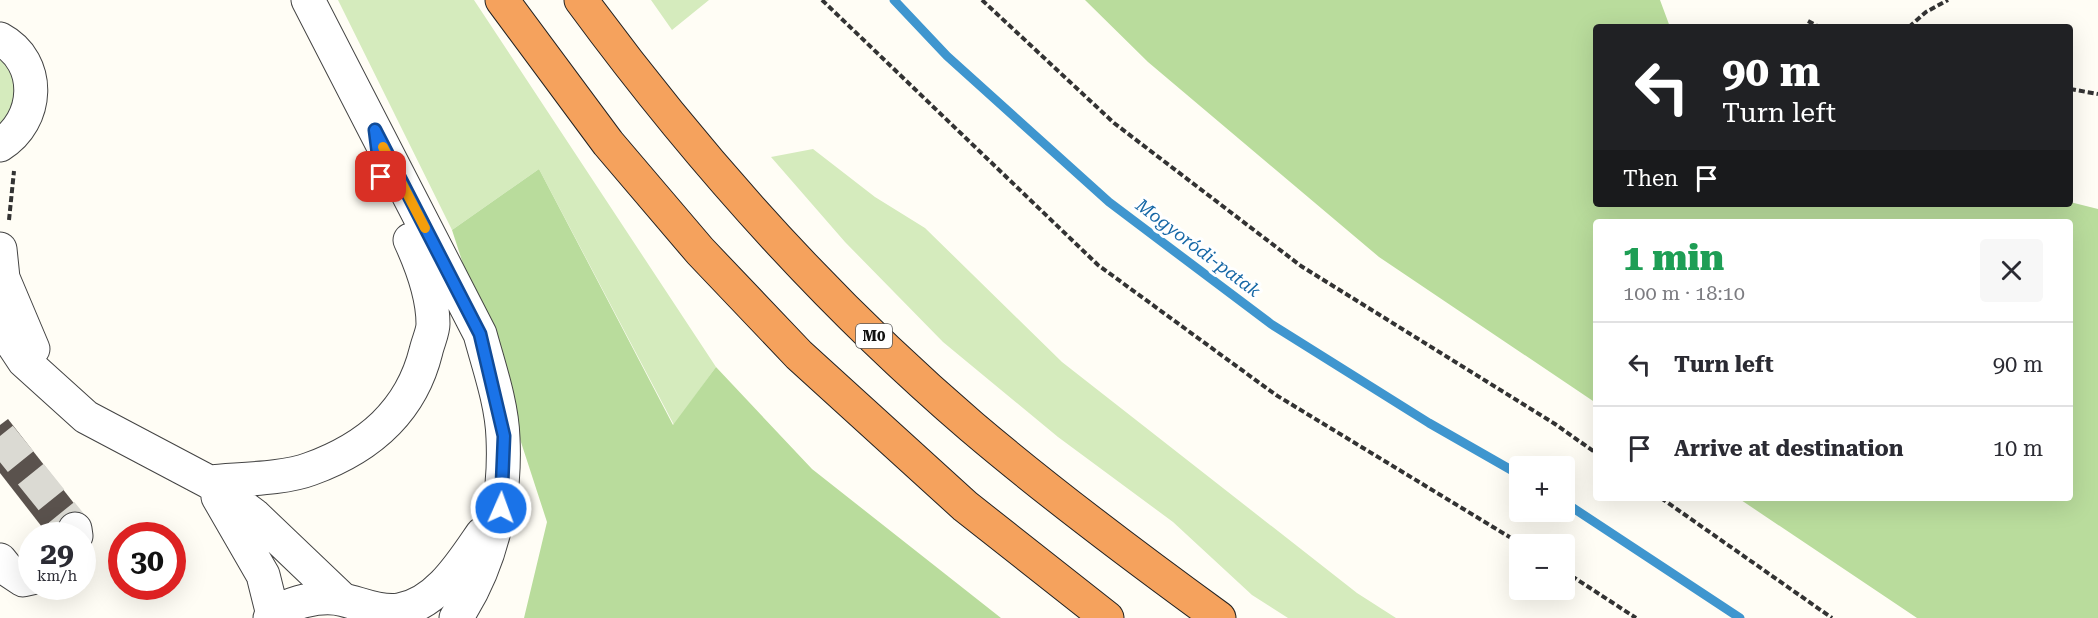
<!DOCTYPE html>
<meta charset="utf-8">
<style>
:root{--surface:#fff;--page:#f7f7f7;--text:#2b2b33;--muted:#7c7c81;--line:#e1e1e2}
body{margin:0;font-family:"Roboto Serif",serif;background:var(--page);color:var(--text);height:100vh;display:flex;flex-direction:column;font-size:22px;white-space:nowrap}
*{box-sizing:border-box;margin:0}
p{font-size:20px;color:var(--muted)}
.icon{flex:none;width:33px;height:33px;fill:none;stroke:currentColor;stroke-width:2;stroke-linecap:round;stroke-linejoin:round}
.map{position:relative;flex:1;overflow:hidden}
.panel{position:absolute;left:1593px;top:219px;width:480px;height:282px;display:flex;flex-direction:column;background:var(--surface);border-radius:6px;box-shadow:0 6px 24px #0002}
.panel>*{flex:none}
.guide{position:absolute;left:1593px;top:24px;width:480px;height:183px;border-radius:6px;box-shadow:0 6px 24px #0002;background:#202124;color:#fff;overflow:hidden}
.buttons{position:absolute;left:1509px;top:456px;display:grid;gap:12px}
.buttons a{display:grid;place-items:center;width:66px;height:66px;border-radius:6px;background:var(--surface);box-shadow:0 6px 24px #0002;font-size:30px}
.speed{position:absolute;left:18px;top:522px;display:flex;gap:12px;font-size:30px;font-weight:700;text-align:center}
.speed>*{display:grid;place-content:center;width:78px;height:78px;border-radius:50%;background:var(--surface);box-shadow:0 6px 24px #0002;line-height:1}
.speed small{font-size:15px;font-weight:400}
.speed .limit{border:9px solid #d22;background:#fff;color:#111}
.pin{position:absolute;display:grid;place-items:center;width:51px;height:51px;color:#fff;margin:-26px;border-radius:12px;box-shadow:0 3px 9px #0006}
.me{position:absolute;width:66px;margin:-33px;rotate:2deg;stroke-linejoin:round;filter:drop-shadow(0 0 4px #0008)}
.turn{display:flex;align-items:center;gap:21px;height:126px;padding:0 30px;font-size:27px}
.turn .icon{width:78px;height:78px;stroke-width:2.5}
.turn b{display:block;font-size:42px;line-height:51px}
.then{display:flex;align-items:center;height:57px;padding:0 30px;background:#0003;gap:12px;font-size:22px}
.round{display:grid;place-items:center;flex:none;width:63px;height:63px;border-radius:6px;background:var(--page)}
.headline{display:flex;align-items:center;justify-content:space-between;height:102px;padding:0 30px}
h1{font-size:36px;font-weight:800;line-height:45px;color:#1e9e55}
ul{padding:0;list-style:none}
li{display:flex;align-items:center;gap:18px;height:84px;padding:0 30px;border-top:2px solid var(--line)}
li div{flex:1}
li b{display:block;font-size:22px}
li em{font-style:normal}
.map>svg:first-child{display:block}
</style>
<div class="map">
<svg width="2098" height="618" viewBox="0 0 2098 618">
<rect width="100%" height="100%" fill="#fffdf5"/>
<path fill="#d5ebbd" d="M338 0H474L716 367 674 425 539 169 452 230Z
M651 0H709L672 30Z
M0 56C23 85 17 98 0 127Z
M813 149 875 197 925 228 1062 362 1357 593 1396 618H1288L1252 595 1173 522 1058 437 943 342 845 242 771 157Z"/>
<path fill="#b9dc9c" d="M1085 0H1660L1670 27H1596V204L2070 202 2098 209V618H1917L1738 498H2070V222H1596V403L1379 257 1148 62Z
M539 169 673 425 716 367 812 469 1001 618H524L547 522 452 230Z"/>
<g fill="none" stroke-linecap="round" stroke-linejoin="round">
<path stroke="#3f96cf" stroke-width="9" d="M894 0 947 56 1109 202 1271 324 1429 423 1520 475
M1564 502 1740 618"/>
</g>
<path fill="#5a524d" d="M8 419 87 520 67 536H49L0 473V425Z"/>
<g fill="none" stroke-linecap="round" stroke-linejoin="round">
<path stroke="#dbdad3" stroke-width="33" stroke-dasharray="33 16" stroke-linecap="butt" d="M0 436 75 529"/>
<g stroke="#444" stroke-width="35">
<path id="minor" d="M308 0 480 334C489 367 502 404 503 438 506 501 491 566 456 618
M0 39C43 62 39 121 0 145
M0 249 3 278 33 349
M0 325 24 361 86 417 209 482 254 515 342 599
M209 482C237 479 284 479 310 469 368 448 411 412 426 351 428 342 433 332 433 324 433 295 422 266 410 240
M218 497 263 575 273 615
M75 529 76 536
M0 560 8 570 23 580 32 578
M270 618C286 602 323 594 344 600 361 604 381 613 399 610 437 604 462 563 482 534"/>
</g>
<g stroke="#222" stroke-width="35">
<path id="highway" d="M502 0 608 143 700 251 799 355 965 506 1107 618
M581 0C695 155 825 301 972 427 1051 494 1135 557 1219 618"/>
</g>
<path stroke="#333" stroke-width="4" stroke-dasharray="6 3" stroke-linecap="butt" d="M822 0 1098 265 1276 395 1521 544
M982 0 1114 123 1301 266 1555 424 1596 453
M1808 21 1819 27
M1909 27 1926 12 1948 0
M2070 89 2098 94
M9 220 14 171
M1661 498 1832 618
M1564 571 1636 618"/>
<use href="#minor" stroke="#fff" stroke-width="33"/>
<use href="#highway" stroke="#f5a25d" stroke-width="33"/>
</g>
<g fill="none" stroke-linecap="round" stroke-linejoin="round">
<g stroke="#114b97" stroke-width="15">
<path id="route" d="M381 177 375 130 480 334 504 436 501 508"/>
</g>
<use href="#route" stroke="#1a73e8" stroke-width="10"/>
<path stroke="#f59e0b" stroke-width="10" d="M383 147 425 228"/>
</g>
<g text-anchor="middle" stroke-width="6" stroke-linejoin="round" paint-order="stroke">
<rect fill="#fff" stroke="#585858" stroke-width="1.5" x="856" y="324" width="36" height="24" rx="4.5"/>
<g font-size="15" font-weight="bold" fill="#111">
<text x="874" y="341">M0</text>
</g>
<g font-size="18" font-style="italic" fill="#1768a6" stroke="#fff">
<text transform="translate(1198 248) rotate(37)" y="6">Mogyoródi-patak</text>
</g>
</g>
</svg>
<div class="buttons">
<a>+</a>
<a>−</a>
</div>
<div class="speed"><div>29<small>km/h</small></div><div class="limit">30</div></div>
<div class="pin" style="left:381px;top:177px;background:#d93025"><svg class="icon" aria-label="arrive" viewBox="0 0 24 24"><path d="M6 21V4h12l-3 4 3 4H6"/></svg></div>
<svg class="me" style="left:501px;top:508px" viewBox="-20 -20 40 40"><circle r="17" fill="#1a73e8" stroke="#fff" stroke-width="3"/><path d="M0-11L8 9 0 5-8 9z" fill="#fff"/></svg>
<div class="guide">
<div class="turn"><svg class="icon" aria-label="left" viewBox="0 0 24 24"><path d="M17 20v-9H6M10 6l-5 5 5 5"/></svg><div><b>90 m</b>Turn left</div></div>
<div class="then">Then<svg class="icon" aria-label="arrive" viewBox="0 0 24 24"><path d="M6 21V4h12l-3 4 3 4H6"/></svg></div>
</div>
<section class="panel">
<div class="headline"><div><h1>1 min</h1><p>100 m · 18:10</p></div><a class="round"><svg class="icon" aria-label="close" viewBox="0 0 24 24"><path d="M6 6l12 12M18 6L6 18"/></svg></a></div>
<ul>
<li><svg class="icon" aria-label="left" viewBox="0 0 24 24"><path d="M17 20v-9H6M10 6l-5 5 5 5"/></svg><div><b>Turn left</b></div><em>90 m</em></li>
<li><svg class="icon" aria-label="arrive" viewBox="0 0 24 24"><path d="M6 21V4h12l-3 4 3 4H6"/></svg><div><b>Arrive at destination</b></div><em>10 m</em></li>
</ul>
</section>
</div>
